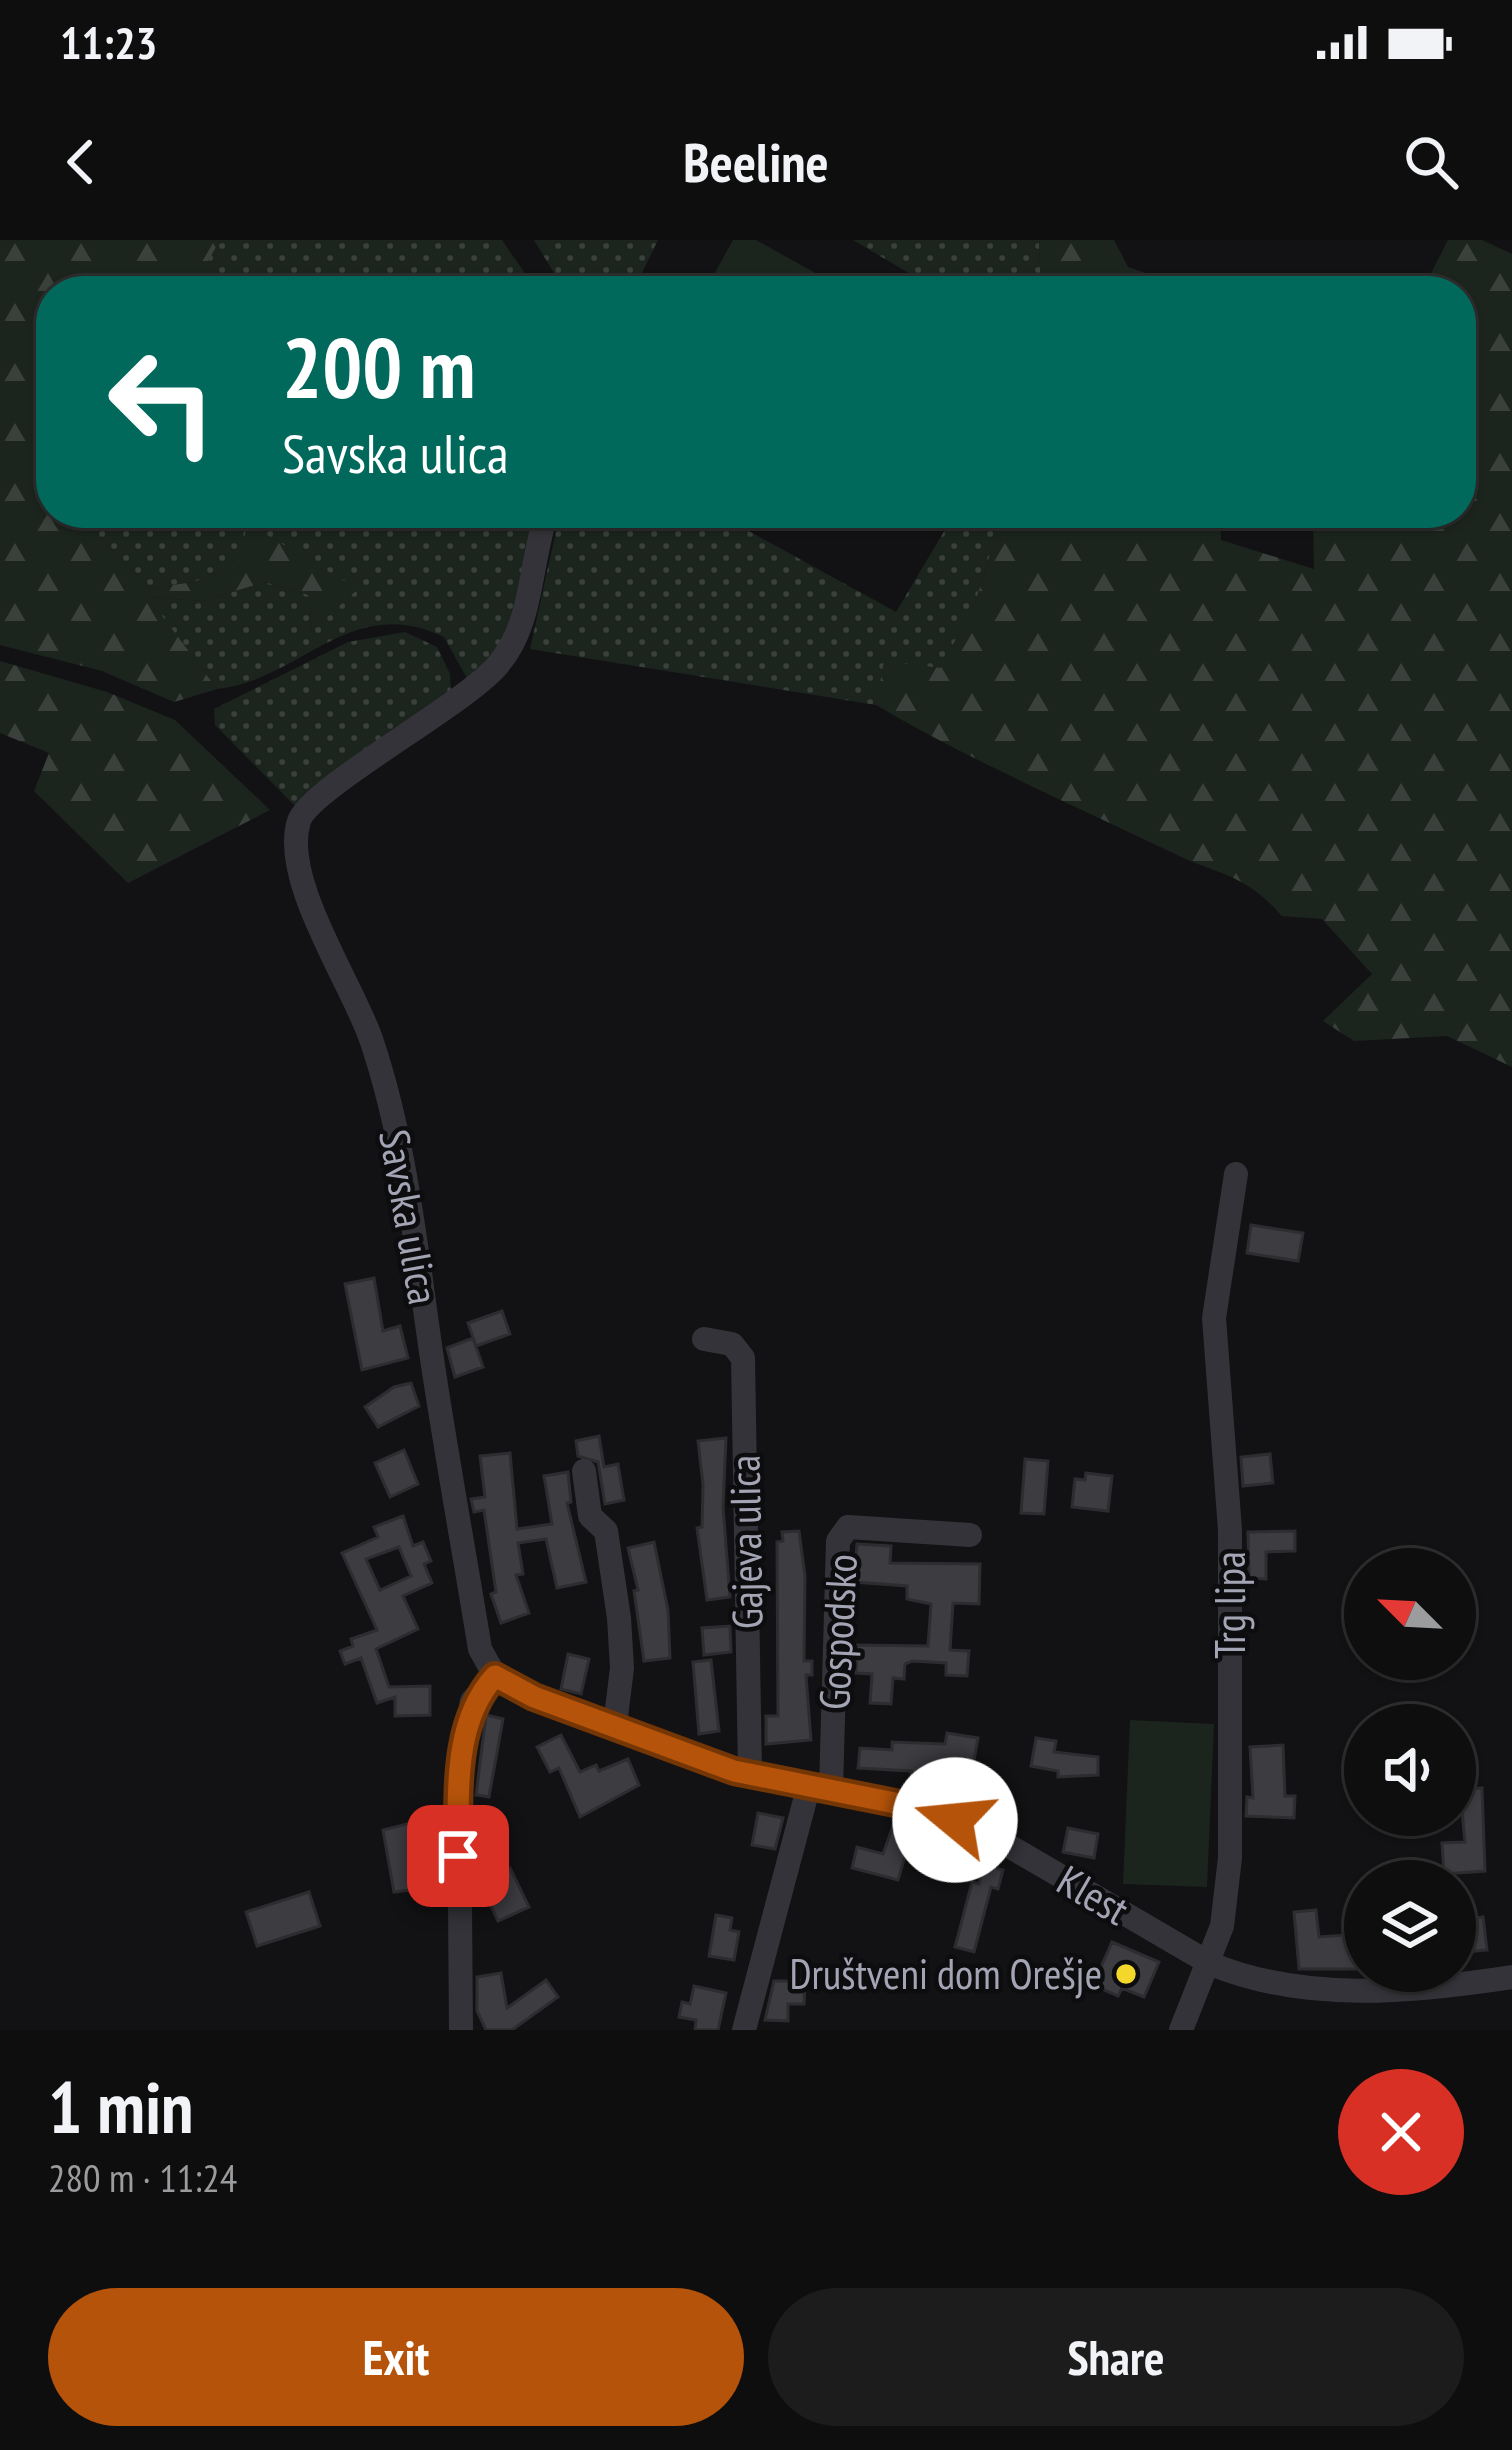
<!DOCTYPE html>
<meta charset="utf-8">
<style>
:root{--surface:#0e0e0f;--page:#1c1c1d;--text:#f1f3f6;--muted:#9b9c9e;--line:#2e2e2f;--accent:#b45309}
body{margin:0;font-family:"PT Sans Narrow",sans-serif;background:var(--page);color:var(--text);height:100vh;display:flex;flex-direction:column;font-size:45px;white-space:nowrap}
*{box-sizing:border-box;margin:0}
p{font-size:39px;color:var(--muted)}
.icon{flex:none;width:66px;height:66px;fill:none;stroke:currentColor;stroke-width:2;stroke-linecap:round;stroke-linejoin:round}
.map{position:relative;height:1790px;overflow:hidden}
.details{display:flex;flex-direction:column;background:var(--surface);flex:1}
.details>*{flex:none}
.guide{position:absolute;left:36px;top:36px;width:1440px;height:252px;border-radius:48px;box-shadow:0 3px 9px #0004,0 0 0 3px var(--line);background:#00695c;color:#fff;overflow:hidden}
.needle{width:78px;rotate:294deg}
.buttons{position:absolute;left:1344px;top:1308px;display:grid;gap:24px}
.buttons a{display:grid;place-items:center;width:132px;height:132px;border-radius:50%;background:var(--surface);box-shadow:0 3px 9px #0004,0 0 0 3px var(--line);font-size:60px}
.pin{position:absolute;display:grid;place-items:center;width:102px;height:102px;color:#fff;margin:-51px;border-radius:24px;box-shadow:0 6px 18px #0006}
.me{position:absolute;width:132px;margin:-66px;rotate:287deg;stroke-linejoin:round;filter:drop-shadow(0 0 9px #0008)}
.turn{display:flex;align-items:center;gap:42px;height:252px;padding:0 48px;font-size:54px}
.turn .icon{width:156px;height:156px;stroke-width:2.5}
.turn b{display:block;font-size:84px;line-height:102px}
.round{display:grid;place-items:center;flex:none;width:126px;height:126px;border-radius:63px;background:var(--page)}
.summary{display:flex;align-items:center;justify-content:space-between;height:204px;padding:0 48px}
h1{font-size:72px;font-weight:700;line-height:90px}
.button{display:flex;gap:24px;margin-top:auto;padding:24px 48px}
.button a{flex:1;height:138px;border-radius:72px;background:var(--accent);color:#fff;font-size:48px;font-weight:700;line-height:138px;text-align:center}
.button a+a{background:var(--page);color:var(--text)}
.status{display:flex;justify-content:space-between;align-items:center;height:84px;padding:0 60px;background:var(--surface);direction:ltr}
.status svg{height:33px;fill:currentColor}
header{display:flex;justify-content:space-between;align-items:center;height:156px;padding:0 48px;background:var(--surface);font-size:54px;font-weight:700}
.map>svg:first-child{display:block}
</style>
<div class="status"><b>11:23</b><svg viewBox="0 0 49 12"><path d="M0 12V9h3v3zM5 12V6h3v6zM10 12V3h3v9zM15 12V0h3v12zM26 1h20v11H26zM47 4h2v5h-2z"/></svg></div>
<header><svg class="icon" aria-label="back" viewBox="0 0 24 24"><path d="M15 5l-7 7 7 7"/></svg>Beeline<svg class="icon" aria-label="search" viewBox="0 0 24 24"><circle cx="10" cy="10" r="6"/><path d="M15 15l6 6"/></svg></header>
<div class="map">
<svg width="1512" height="1790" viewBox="0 0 1512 1790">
<defs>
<pattern id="grass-dots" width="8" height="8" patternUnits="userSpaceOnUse" patternTransform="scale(3)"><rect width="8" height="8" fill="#1c241e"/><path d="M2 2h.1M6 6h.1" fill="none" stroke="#3a413c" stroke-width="1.8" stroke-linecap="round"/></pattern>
<pattern id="forest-firs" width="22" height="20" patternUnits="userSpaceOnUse" patternTransform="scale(3)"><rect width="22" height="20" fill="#1c241e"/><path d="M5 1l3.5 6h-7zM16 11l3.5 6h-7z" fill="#3a413c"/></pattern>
</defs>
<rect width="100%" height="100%" fill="#121214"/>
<path fill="url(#grass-dots)" d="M220 0H502L537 51H229L226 36 201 33Z
M534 0H658L633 51H565Z
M853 0H1039L1041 51H939Z
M76 273H540L523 345 498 414 469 442 444 397C350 352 302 440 217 449L147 357 202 361 265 342 309 355 312 390 357 349 247 284 241 325 194 342 151 348Z
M560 273H716L896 372 955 273H1019L999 286 976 360 941 429 885 422 876 465 530 409Z
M405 392 437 407 450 434 451 452 297 568 215 485 214 469 348 402Z"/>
<path fill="url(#forest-firs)" d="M0 0H220L202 32 226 36 229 51H51V273H76L151 348 194 342 240 325 247 283 358 349 312 391 309 355 265 342 202 361 148 357 217 449 174 462 102 431 0 405Z
M1039 0H1114L1128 27 1198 51H1041Z
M1448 0H1482L1512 14V827L1447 796 1354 801 1323 781 1372 734 1322 679 1282 676C1243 632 1222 637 1173 613 1074 565 971 521 876 465L884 421 941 428 976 360 999 286 1019 273H1220L1221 300 1314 329 1313 273H1461V51H1422Z
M0 421 107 452 175 480 270 570 128 643 34 551 49 513 0 493Z"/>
<path fill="#1c241e" d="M733 0H756L848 51H705Z
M1130 1480 1214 1484 1207 1647 1123 1644Z"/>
<path fill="#3c3c41" stroke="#2d2c30" stroke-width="3" fill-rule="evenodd" d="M1251 985 1303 993 1298 1021 1247 1013Z
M374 1038 383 1091 400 1086 408 1118 362 1130 345 1044Z
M502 1071 510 1094 476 1106 468 1083Z
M473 1098 483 1127 455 1137 447 1108Z
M411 1143 419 1166 378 1187 365 1167 394 1147Z
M599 1196 604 1227 618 1224 624 1260 605 1264 598 1222 578 1216 576 1201Z
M726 1198 723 1267 730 1357 707 1360 697 1288 702 1287 703 1244 698 1201Z
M404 1210 418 1244 390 1257 375 1223Z
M510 1213 517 1289 552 1284 544 1236 568 1232 571 1262 567 1263 586 1342 557 1348 546 1299 518 1303 523 1334 516 1335 529 1373 501 1383 491 1354 496 1352 484 1270 474 1272 471 1259 485 1257 480 1216Z
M1270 1214 1273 1243 1243 1246 1241 1217Z
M1025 1219 1048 1221 1044 1274 1021 1273Z
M1086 1233 1112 1236 1108 1271 1072 1267 1075 1239 1085 1240Z
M403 1276 413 1306 423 1302 431 1321 424 1324 432 1343 403 1356 418 1389 376 1409 389 1447 430 1446V1475L395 1476V1457L377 1463 361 1418 345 1424 340 1411 353 1406 351 1399 377 1390 342 1313 378 1297 374 1287ZM399 1307 411 1336 380 1350 366 1319Z
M799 1291 805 1336 804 1421H812V1435H806L811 1500 766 1504V1476H778L777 1302 783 1301 782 1292Z
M1295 1291V1311L1266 1312V1339L1249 1338 1248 1292Z
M654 1302 668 1370 670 1418 644 1421 634 1351 638 1350 628 1308Z
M857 1304 891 1306 890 1323 980 1324 979 1364 953 1363 950 1410 969 1411 967 1436 946 1435V1423L912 1421 905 1424 904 1439 893 1438 891 1464 870 1463 872 1434 856 1433 857 1405 928 1406 931 1364 907 1359V1346L854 1342Z
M730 1386 731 1412 704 1415 702 1388Z
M568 1414 589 1419 581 1454 561 1449Z
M711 1420 719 1491 699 1494 693 1422Z
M486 1475 503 1479 489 1557 476 1555Z
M947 1493 978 1498 973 1526 985 1528 980 1556 943 1549 944 1542 911 1540V1531L858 1528 860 1508 892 1510V1502L945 1504Z
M561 1495 580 1532 596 1525 599 1531 628 1519 639 1545 580 1577 559 1528 550 1532 537 1507Z
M1036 1498 1056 1501 1054 1512 1098 1517V1535L1058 1537V1531L1031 1526Z
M1283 1505 1285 1556H1295L1294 1578 1246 1576 1247 1557 1253 1558 1250 1507Z
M1482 1548 1485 1631 1444 1634 1442 1603 1465 1602 1460 1550Z
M758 1573 783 1578 775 1609 752 1605Z
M895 1580 922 1588 916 1611 907 1609 898 1640 852 1628 857 1607 883 1614Z
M414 1582 426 1648 394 1652 383 1590Z
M1068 1588 1098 1594 1094 1618 1063 1612Z
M984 1625 1003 1630 998 1649 991 1647 974 1712 955 1707 972 1642 979 1644Z
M510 1628 529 1667 498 1681 480 1642Z
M309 1652 320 1686 257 1706 246 1672Z
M1316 1670 1319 1697 1360 1694 1362 1729H1299L1294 1672Z
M716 1675 732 1678 730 1690 739 1692 734 1720 709 1716Z
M1483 1677 1487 1710 1455 1713V1680Z
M1112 1702 1159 1722 1144 1757 1122 1748 1118 1756 1093 1745Z
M501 1733 507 1768 546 1740 558 1757 512 1790H486L477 1771V1737Z
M774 1741H805L804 1764H788V1781L765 1780Z
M694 1746 726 1753 718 1790H695L696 1780 679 1777 682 1762 690 1764Z"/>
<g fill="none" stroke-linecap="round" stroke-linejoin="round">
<path stroke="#333339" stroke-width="24" d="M704 1099 732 1104 743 1118 750 1534
M584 1231 590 1276 606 1291 619 1378 622 1428 615 1485
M495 1436 480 1409C465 1317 448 1224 434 1132 417 1021 408 910 372 802 354 746 280 640 299 581 310 548 461 467 497 426 534 384 529 323 547 273
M495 1436 534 1457 733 1531 925 1569 985 1592 1211 1724C1306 1763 1413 1752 1512 1737
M831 1549 838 1301 848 1287 970 1295
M461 1790 459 1537 472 1461 495 1436
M744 1790 809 1545
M1181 1790 1222 1686 1230 1618V1290L1214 1078 1236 934"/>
</g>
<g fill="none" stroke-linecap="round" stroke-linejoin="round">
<g stroke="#753606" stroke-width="30">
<path id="route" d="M458 1616C459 1555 452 1483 495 1436L534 1457 734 1531 925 1569 955 1580"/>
</g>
<use href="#route" stroke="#b45309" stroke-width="21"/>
</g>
<circle fill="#f3d72b" stroke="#0d0d0f" stroke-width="4.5" cx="1126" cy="1734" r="12"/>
<g text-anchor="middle" stroke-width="9" stroke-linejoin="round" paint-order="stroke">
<g font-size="42" fill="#a3a5b4" stroke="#0d0d0f">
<text transform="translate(409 977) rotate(80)" y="15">Savska ulica</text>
<text transform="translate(746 1302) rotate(-91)" y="15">Gajeva ulica</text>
<text transform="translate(1230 1365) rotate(-90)" y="15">Trg lipa</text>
<text transform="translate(838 1392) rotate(-87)" y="15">Gospodsko</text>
<text transform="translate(1093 1655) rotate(30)" y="15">Klest</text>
</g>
<g font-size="42" fill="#a3a5b4" stroke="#0d0d0f" text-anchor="end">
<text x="1102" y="1749">Društveni dom Orešje</text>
</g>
</g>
</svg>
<div class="buttons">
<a><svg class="needle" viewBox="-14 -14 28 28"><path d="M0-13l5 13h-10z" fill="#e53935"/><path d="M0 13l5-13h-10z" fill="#9b9c9e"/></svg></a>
<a><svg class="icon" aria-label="sound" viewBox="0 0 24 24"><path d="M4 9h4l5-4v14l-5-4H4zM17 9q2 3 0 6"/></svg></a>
<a><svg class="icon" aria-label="layers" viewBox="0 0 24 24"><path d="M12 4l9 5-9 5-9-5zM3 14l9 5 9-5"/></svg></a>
</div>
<div class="pin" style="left:458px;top:1616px;background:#d93025"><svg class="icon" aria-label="arrive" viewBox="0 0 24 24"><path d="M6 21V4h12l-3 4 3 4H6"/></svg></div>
<svg class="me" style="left:955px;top:1580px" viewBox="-20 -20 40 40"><circle r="19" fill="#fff"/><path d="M0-13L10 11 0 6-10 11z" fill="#b45309"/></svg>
<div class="guide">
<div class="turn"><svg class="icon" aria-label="left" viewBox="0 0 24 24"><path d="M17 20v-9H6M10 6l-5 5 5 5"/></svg><div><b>200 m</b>Savska ulica</div></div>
</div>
</div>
<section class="details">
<div class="summary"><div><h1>1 min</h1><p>280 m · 11:24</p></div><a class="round" style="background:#d93025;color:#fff"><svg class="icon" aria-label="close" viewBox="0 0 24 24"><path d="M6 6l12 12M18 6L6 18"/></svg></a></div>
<div class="button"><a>Exit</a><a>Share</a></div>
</section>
